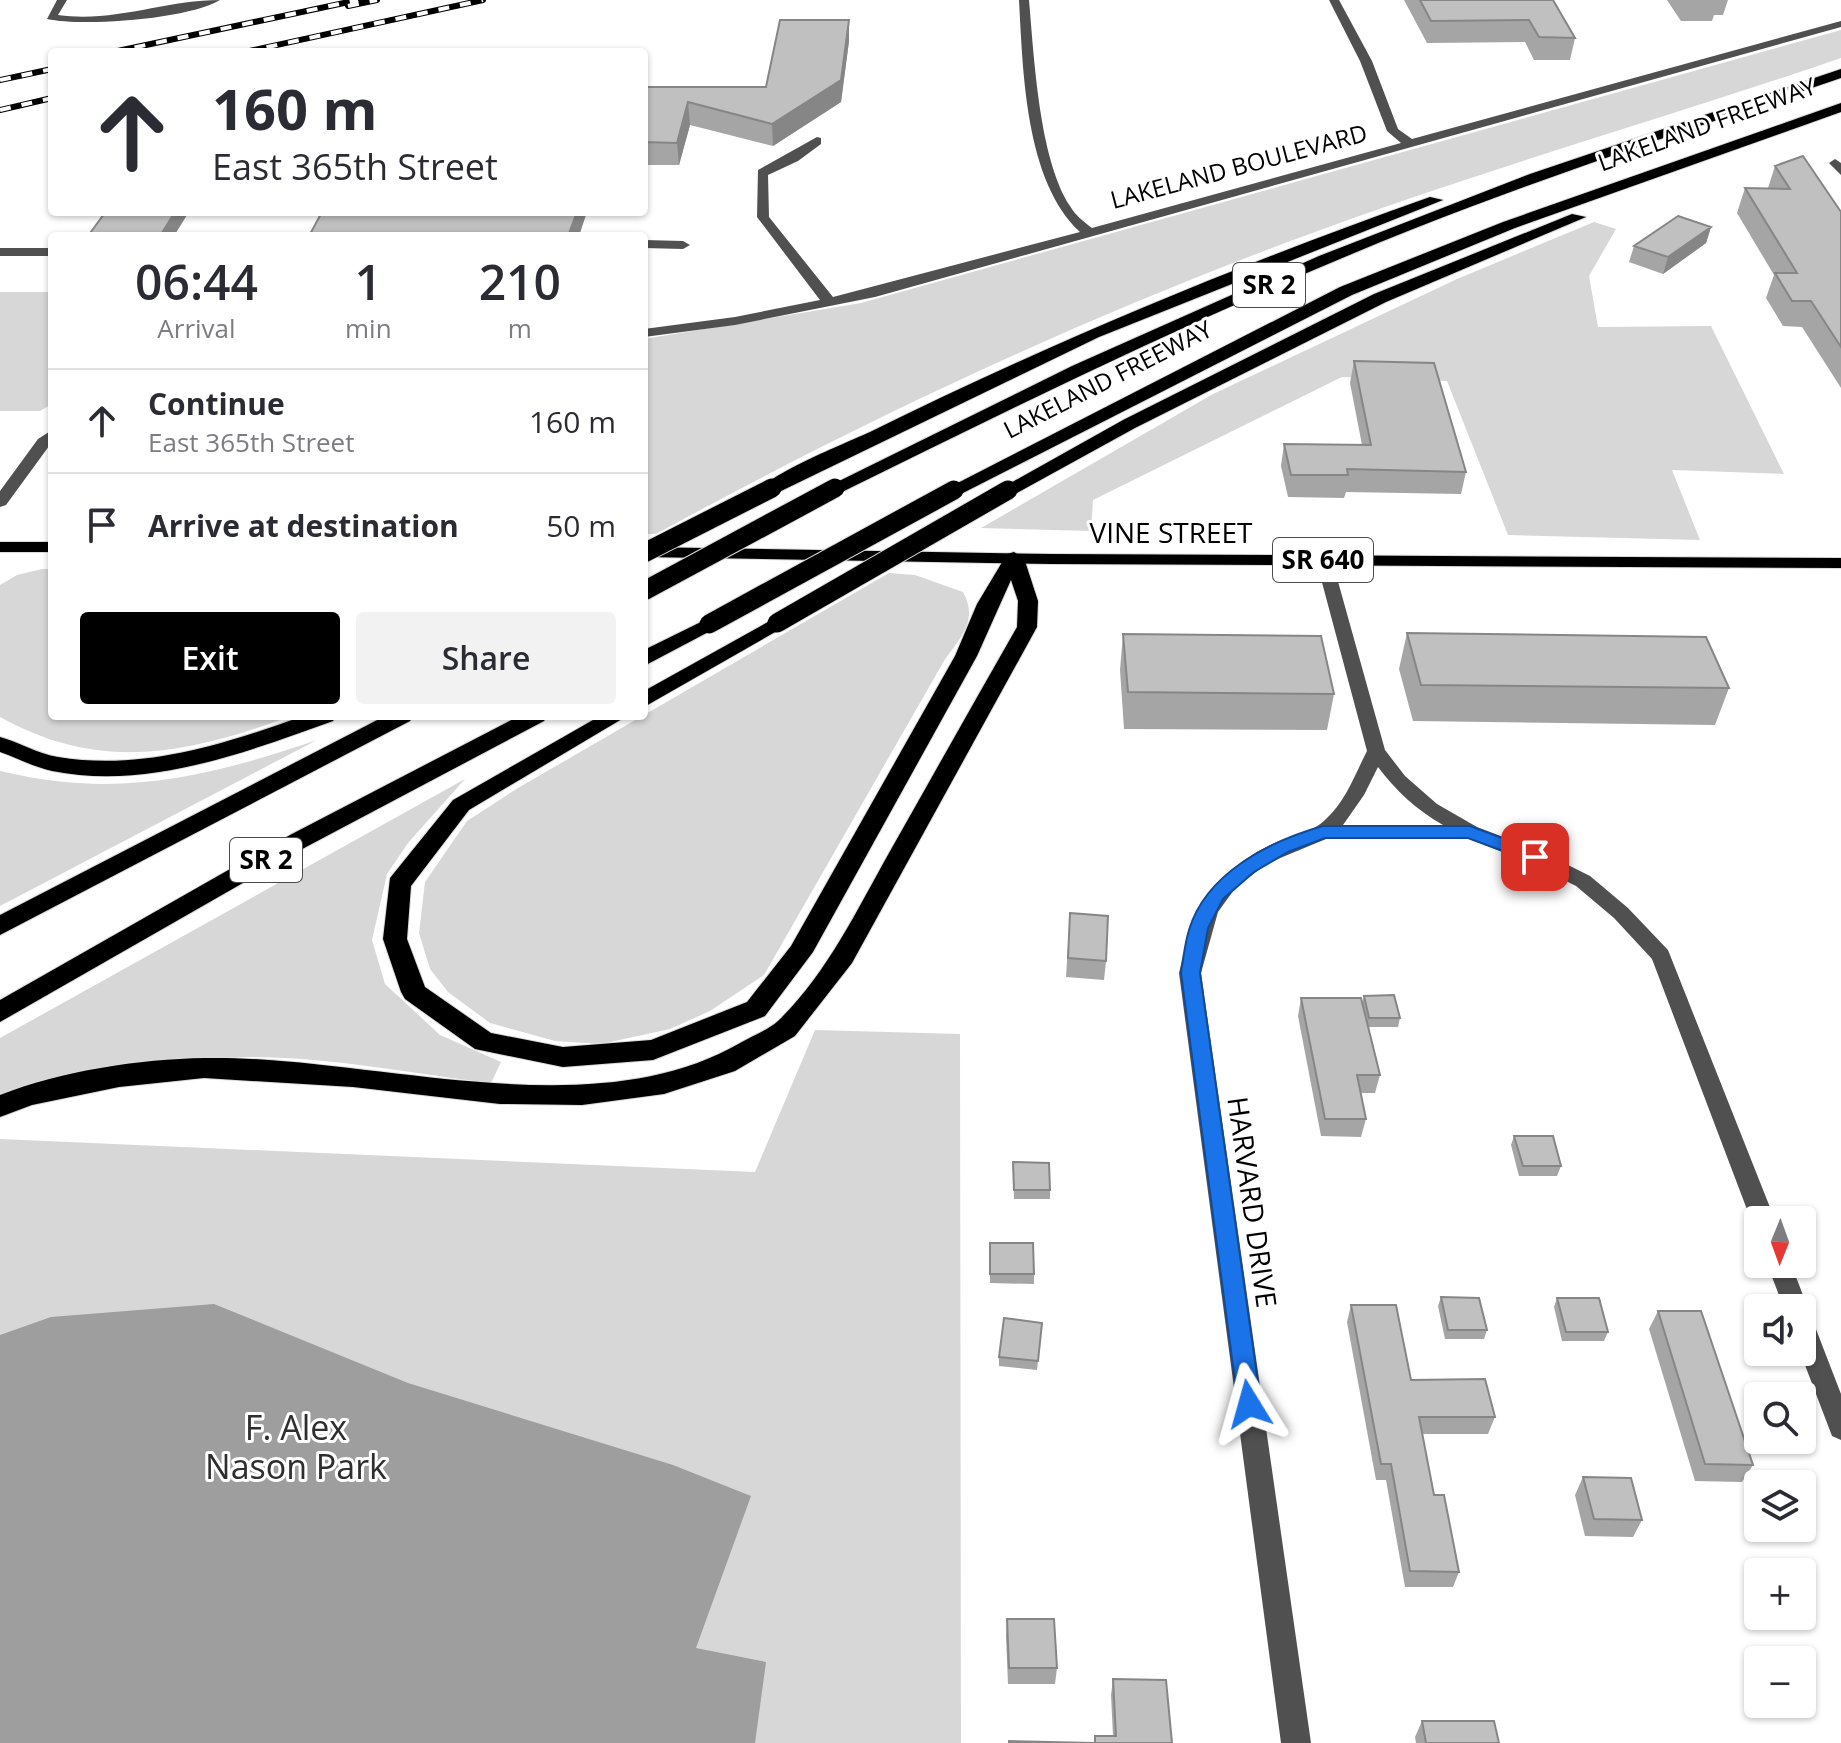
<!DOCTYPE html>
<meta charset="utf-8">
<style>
:root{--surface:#fff;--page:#f2f2f3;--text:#2b2b33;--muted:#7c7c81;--line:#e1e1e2;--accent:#000}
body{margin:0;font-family:"Open Sans",sans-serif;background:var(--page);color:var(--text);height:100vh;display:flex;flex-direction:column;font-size:30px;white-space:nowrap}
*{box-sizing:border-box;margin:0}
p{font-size:26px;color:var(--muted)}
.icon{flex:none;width:44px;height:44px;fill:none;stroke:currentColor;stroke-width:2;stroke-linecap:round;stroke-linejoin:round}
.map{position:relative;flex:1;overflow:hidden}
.drawer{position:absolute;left:48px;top:232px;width:600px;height:488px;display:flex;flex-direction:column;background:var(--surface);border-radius:8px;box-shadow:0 2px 6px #0004}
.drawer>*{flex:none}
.banner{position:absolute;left:48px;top:48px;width:600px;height:168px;border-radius:8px;box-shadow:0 2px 6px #0004;background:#fff;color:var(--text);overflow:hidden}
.needle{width:52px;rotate:181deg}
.fabs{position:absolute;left:1744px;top:1206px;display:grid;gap:16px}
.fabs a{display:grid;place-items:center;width:72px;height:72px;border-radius:8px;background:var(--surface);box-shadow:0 2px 6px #0004;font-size:40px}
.pin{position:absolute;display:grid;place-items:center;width:68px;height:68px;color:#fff;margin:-34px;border-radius:16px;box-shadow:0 4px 12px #0006}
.me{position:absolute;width:88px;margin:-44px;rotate:352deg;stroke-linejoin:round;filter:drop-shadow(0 0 6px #0008)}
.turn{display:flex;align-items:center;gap:28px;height:168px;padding:0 32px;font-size:36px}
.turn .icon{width:104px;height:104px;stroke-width:2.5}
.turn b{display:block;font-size:56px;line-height:68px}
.eta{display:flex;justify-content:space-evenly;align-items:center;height:136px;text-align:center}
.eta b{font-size:48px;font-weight:600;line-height:56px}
.button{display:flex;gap:16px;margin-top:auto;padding:16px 32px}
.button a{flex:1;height:92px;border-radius:8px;background:var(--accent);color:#fff;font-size:32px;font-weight:600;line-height:92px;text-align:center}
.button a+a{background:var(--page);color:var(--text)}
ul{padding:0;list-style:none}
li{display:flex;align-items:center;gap:24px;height:104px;padding:0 32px;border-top:2px solid var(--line)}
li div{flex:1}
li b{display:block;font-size:30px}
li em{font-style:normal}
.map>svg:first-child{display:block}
</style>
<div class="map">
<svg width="1841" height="1743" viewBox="0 0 1841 1743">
<rect width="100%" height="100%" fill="#fff"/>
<path fill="#d7d7d7" d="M1841 30V58C1663 119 1481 170 1304 236 1082 318 864 420 656 534H644V339L861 303Z
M1594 222 1616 229 1589 276 1598 327 1711 326 1784 474 1672 470 1700 540 1508 535 1447 381 1342 377 1093 500 1091 531 981 528 1213 394 1457 279Z
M0 292H52V404L40 411H0Z
M42 569H52V716H291C188 754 101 773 0 717V585L17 575Z
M889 573 915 575 963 592C979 620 960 638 944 661L764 975 710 1011 670 1029 601 1044 555 1041 490 1023 448 992 430 969 419 933 425 882 467 821 518 788Z
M317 740 0 906V771C116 799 206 778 317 740Z
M465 779 408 843 387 874 372 940 385 984 440 1035 501 1062 491 1083C408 1073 325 1056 241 1057 159 1058 80 1080 0 1097V1038Z
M815 1030 960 1034 961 1743H0V1139L755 1172Z"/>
<path fill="#9e9e9e" d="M214 1304 408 1383 673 1465 751 1496 696 1648 766 1662 755 1743H0V1335L51 1317Z"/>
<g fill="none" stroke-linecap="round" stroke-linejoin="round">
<g stroke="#dbdbdb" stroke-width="2">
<path id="major" d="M0 542H52V552H0Z
M644 547 1052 554 1841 558V568L1052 564 644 557Z"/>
</g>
<g stroke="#dbdbdb" stroke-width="2">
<path id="highway" d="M1841 69V78C1698 127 1554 173 1413 229 1218 307 1030 399 842 492H828L825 488 1072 366 1319 256 1530 174Z
M1841 103V112L1515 228 1352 295 961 494H947L944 490 1340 287 1503 222Z
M1430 197 1443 200 1099 337 779 492H765L762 488C776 471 846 443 870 432 1052 342 1238 265 1430 197Z
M1572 214 1586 217 1386 302 1135 428 1015 494H1001L998 490 1123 420 1374 294Z
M1014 552 1024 558 1038 601 1037 627 852 963 795 1036 735 1071 664 1094 582 1105 500 1104 353 1087 204 1078 119 1087 32 1105 0 1117V1095C61 1071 139 1059 205 1058 370 1055 590 1130 740 1043 752 1036 768 1030 778 1021 826 975 857 910 889 853 932 777 974 702 1017 627L1018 601 1011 580 977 656 813 952 765 1016 653 1060 563 1067 475 1049 405 999 401 992 383 939 390 878 453 800 600 716H627L469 810 411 886 407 939 425 987 491 1033 563 1047 651 1040 747 1002 791 946 955 656 977 604 1007 554Z
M777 617 787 623 784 627 644 707V691Z
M709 618 719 624 716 628 644 666V650Z
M303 716H336L333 721C244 753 148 790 52 771 34 767 17 758 0 752V737C19 742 38 754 58 757 143 771 225 744 303 716Z
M385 716H413L410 721 0 935V915Z
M519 716H547L544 721 306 847 0 1022V1000L290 835Z"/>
</g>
<path fill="#505050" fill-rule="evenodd" d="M57 0H67L58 15C114 23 165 0 220 0 189 19 84 27 47 19Z
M1019 0H1029C1034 56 1039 159 1070 206 1075 215 1084 222 1092 228L1401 143 1387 131 1360 61 1329 0H1339L1372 61 1398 129 1412 139 1841 21V27L875 297 735 325 644 337V329L735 317 820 300 757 217 758 170 817 137 821 138V144L798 161 768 175 769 217 833 297 1080 232C1025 181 1023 71 1019 0Z
M1835 159 1841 163V175L1829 163Z
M644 240 683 241 690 245 683 249 644 248Z
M0 248H52V256H0Z
M52 430V442L6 505 0 507V491L38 439Z
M1324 555 1332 560 1385 750 1405 776 1437 804 1477 827 1542 852 1590 876 1628 908 1668 950 1775 1220H1758V1228L1751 1220 1652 959 1614 918 1576 886 1528 862 1467 838 1326 839 1268 863 1236 887 1218 912 1201 973 1311 1743H1281L1179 973C1193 912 1217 867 1277 842 1294 835 1312 833 1326 819 1346 801 1355 774 1367 751L1316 560ZM1378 767C1396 791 1417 810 1443 825H1343L1364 795Z
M1767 1264H1791L1808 1308 1805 1314 1811 1316 1814 1324 1841 1394V1440L1832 1436 1800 1352 1802 1308H1784Z"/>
<use href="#major" fill="#000" fill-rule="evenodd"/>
<use href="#highway" fill="#000" fill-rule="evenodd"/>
<g stroke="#000" stroke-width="6">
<path id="rail" d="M348 6 377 0
M113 52 358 0
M245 52 483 0
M0 80 52 69
M0 110 52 98"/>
</g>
<use href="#rail" stroke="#fff" stroke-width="4" stroke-dasharray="11" stroke-linecap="butt"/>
<g stroke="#dbdbdb" stroke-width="21" stroke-linecap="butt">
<path id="highway-bridge" d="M644 553 772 488
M644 591 835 488
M777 623 1008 490
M709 624 954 490"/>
</g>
<use href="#highway-bridge" stroke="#000" stroke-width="19"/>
</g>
<path fill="#a5a5a5" d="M1404 0H1553L1575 38 1570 60H1534L1525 42 1427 43Z
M1667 0H1728L1723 15H1714L1712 21H1681Z
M849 41 841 102 773 146 690 125 679 165H644V87H766Z
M1775 166 1841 212V388L1802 327 1783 326 1766 298 1774 275 1737 213 1745 188H1768Z
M1711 227 1706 243 1663 274 1629 262 1634 246Z
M1354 361 1466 472 1461 494 1346 492 1344 498 1288 497 1281 466 1284 444 1362 445 1350 383Z
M1407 633 1729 688 1715 725 1413 721 1399 669Z
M1123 634 1334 694 1327 730 1124 729 1120 670Z
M1070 913 1106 961 1104 980 1066 977Z
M1364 996 1400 1018 1398 1027H1368L1380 1075 1375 1093H1361L1366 1119 1361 1137 1321 1136 1298 1016 1301 998 1362 1003Z
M1514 1136 1561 1166 1557 1176H1519L1511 1145Z
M1013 1162 1050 1190V1199H1014Z
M990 1243 1034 1274V1284L990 1283Z
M1441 1297 1487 1330 1484 1339H1445L1438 1306Z
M1557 1298 1608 1332 1604 1341H1562L1554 1307Z
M1351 1305 1411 1380 1495 1417 1488 1434H1422L1434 1495 1459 1572 1453 1587H1405L1386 1480H1376L1347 1322Z
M1658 1311 1753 1465 1742 1482 1695 1481 1649 1329Z
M1042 1323 1037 1370 999 1366V1357Z
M1583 1477 1642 1520 1633 1537 1585 1536 1575 1495Z
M1007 1619 1057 1668 1055 1684H1008L1006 1636Z
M1113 1679 1172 1743H1094L1095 1736H1113L1111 1695Z
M1422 1721 1499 1743H1416L1415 1737Z"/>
<path fill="#868686" d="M849 20V41L841 102 773 146 772 124Z
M688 102 690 125 679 165 677 143Z
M175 212H186L187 215 174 236H160Z
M577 212H587L579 236H568Z
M1711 227 1706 243 1663 274 1668 257Z"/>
<path fill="#c0c0c0" stroke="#868686" stroke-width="2" d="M1420 0H1553L1575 38 1539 37 1529 20 1431 21Z
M780 20H849L841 80 772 124 688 102 677 143 644 142V87H766Z
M1803 156 1841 212V347L1811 301H1792L1775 273H1797L1745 188 1790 189 1775 166Z
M103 212H175L160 236H88L104 214H101Z
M322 212H577L568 236H309Z
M1678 216 1711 227 1668 257 1634 246Z
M1354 361 1434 363 1466 472 1347 469 1348 475H1291L1284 444 1371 445Z
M1407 633 1706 637 1729 688 1421 685Z
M1123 634 1321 636 1334 694 1128 692Z
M1070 913 1108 916 1106 961 1068 958Z
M1394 995 1400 1018H1369L1364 996Z
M1301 998H1361L1380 1075H1357L1366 1119H1325Z
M1514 1136H1553L1561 1166H1523Z
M1013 1162 1049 1163 1050 1190H1014Z
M990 1243H1033L1034 1274H990Z
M1441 1297 1479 1298 1487 1330H1448Z
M1557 1298H1599L1608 1332H1566Z
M1351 1305H1396L1411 1380 1485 1379 1495 1417H1419L1434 1495H1444L1459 1572 1410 1571 1391 1464H1381Z
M1658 1311H1701L1753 1465 1705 1464Z
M1004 1318 1042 1323 1038 1361 999 1357Z
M1583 1477 1631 1478 1642 1520 1594 1519Z
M1007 1619H1054L1057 1668H1009Z
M1113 1679 1166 1680 1172 1743H1009V1741L1095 1743V1736H1116Z
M1422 1721H1494L1499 1743H1426Z"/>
<path fill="#1a73e8" stroke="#114b97" stroke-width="2" d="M1323 826H1470L1542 853 1544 857 1535 863 1468 838H1325L1288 852 1254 872 1223 899 1208 928 1200 973 1261 1404 1257 1412 1249 1415 1241 1412 1238 1404 1181 973C1183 959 1185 943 1189 930 1206 873 1270 841 1323 826Z"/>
<g text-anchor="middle" stroke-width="6" stroke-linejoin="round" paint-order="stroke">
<g font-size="24" fill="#000" stroke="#fff">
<text transform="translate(1707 125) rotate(-20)" y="8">LAKELAND FREEWAY</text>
<text transform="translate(1239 167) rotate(-15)" y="8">LAKELAND BOULEVARD</text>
<text transform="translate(1108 380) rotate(-27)" y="8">LAKELAND FREEWAY</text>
</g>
<g fill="#fff" stroke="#4c4c4c" stroke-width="2">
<rect x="1233" y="263" width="72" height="44" rx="6"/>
<rect x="1273" y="538" width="100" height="44" rx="6"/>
<rect x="230" y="838" width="72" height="44" rx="6"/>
</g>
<g font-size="26" font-weight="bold" fill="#000">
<text x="1269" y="294">SR 2</text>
<text x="1323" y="569">SR 640</text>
<text x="266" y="869">SR 2</text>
</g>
<g font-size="28" fill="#000" stroke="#fff">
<text x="1171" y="543">VINE STREET</text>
<text transform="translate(1252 1202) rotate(82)" y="10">HARVARD DRIVE</text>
</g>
<g font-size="34" fill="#2e2e2e" stroke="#fff">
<text x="296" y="1440">F. Alex<tspan x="296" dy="39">Nason Park</tspan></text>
</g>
</g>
</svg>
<div class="fabs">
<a><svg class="needle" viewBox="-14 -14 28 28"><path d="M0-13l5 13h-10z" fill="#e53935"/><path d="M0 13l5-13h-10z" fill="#7c7c81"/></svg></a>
<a><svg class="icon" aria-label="sound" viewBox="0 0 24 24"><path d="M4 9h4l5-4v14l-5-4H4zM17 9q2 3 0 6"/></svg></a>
<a><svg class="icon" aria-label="search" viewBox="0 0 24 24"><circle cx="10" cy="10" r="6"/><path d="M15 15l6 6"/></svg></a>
<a><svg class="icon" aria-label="layers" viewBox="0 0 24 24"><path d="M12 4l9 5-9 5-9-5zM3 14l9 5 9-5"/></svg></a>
<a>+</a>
<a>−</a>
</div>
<div class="pin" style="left:1535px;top:857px;background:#d93025"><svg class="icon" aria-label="arrive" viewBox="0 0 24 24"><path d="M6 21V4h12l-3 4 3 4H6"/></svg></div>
<svg class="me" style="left:1249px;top:1404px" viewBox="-20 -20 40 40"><path d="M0-17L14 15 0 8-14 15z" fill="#1a73e8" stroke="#fff" stroke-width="4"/></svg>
<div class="banner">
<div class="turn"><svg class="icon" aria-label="ahead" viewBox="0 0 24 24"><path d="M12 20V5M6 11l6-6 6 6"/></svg><div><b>160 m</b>East 365th Street</div></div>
</div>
<section class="drawer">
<div class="eta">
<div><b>06:44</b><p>Arrival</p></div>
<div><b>1</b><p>min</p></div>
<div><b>210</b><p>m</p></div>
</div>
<ul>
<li><svg class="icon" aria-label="ahead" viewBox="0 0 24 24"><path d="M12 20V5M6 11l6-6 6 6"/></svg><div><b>Continue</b><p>East 365th Street</p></div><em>160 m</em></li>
<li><svg class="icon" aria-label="arrive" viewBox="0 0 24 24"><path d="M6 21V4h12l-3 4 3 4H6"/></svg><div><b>Arrive at destination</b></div><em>50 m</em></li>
</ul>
<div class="button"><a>Exit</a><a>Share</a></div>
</section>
</div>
